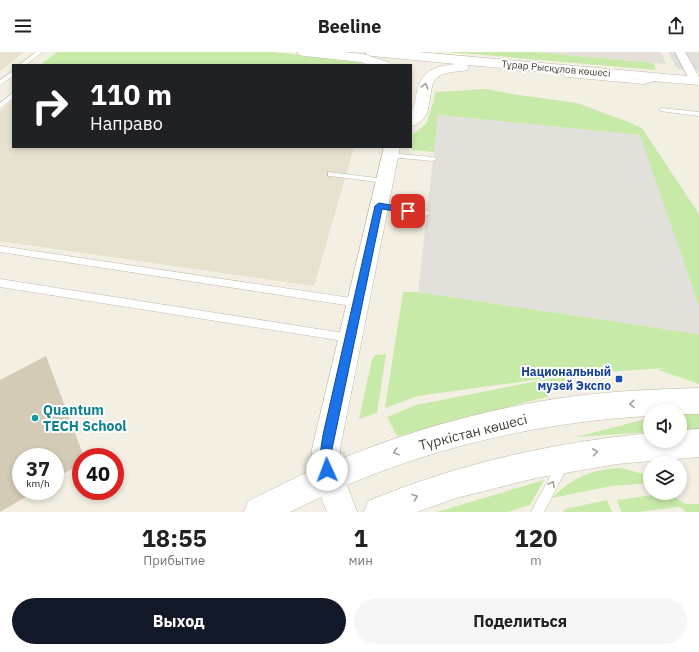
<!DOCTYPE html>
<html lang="ru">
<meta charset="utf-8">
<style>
:root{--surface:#fff;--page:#f6f6f6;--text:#222;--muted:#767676;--accent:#111827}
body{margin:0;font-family:"IBM Plex Sans",sans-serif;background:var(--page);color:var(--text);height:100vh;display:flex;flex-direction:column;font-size:15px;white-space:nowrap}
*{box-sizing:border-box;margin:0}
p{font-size:13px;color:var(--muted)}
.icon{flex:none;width:22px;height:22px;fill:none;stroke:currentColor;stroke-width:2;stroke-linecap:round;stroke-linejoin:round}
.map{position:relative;height:460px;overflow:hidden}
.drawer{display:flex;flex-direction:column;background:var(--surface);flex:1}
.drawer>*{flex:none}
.banner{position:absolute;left:12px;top:12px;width:400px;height:84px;border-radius:0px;box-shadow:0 2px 6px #0003;background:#202124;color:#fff;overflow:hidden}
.fabs{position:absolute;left:643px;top:352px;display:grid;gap:8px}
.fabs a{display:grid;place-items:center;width:44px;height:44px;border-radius:50%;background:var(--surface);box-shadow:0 2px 6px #0003;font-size:20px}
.speed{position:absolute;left:12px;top:396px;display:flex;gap:8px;font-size:20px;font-weight:700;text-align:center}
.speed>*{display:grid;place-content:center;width:52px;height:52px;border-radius:50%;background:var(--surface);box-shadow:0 2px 6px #0003;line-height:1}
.speed small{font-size:10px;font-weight:400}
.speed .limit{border:6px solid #d22;background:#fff;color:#111}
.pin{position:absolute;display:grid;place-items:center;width:34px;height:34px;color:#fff;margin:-17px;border-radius:8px;box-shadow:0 2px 6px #0006}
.me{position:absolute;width:44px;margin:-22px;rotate:358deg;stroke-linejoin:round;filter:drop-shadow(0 0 3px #0008)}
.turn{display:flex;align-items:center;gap:14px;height:84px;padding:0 12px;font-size:18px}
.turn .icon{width:52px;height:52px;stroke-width:2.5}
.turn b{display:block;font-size:28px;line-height:34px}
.eta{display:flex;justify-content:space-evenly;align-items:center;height:68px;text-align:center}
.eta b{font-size:24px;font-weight:800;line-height:28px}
.cta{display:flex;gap:8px;margin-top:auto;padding:8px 12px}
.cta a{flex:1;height:46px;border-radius:24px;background:var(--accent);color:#fff;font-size:16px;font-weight:800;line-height:46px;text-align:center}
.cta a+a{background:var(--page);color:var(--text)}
header{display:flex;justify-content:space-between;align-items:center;height:52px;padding:0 12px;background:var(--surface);font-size:18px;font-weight:800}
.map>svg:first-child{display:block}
</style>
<header><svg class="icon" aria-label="menu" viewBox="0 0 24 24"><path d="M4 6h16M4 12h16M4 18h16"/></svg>Beeline<svg class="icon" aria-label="share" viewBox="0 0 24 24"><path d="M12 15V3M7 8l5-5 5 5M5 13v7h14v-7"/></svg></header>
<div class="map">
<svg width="699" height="460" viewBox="0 0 699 460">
<rect width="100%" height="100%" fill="#f3efe2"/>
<path fill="#e7e1d0" d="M0 0H24L0 19Z
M13 47V95H354L314 234 0 189V59Z"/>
<path fill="#e4dfd8" d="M535 0H661L666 12Z"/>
<path fill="#c8eaa8" d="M57 0H274L358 10 365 13H40Z
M448 0H534L654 11 656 18Z
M486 37 512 42 577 51 629 70 642 76 699 162V255L639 83 438 63 434 100 412 98 413 82 426 72 434 48 435 40Z
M403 240H418L699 282V332L658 318 665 316 574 322 546 345 397 384 387 365 416 353 563 324 418 344 385 356Z
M386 302 377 361 359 367 372 308 375 303Z
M680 362H699V379L680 378Z
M650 366V380L576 385Z
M622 416 650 424V431L611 434 552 446C573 425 592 417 622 416Z
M544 428 530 453 507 460H437Z
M667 441 686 452H699V460H683L686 459 679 455 638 460H621L617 448Z
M607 448 612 460H563L565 457Z"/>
<path fill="#e2e0db" d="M668 0H699V19L677 17Z
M438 63 640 83 699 255V282L418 240Z"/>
<path fill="#d4cbb7" d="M46 304 84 405H81V411L55 427V405H21V439H36L0 460V328Z"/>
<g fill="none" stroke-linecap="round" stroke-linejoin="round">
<g stroke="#c1baa7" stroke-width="1">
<path id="service" d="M36 0H42L26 13H19Z
M552 15 568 21 644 28 660 24 663 26 644 32 567 25 550 18 549 17Z
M13 19V24L0 33V28Z
M13 41V46L0 56V51Z
M662 56 699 60V64L660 59V57Z
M388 101 433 105 437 107 433 109 390 105 386 103Z
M328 120 385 127 389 129 385 131 331 124H328Z
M379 151 426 158 430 161 426 164 376 156 375 154Z
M0 194 358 247 361 248 363 251 361 254 358 255 0 200Z
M0 227 350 282 353 283 355 286 353 289 350 290 0 235Z
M563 406 567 408 569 412 544 460H531L559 408Z"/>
</g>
<g stroke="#c1baa7" stroke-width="1">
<path id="minor" d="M675 0H685L699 25 697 27H689Z"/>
</g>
<g stroke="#c1baa7" stroke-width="1">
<path id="tertiary" d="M297 0H344L363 2 388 10 390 13H370L361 10 304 4 299 3Z
M365 0H418L699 25V33L467 13 469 15 467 18C458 20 447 19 439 24 423 35 439 67 411 74 411 70 410 65 411 61 412 57 414 54 415 49 420 22 427 15 456 12L372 4 367 3Z
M384 95H400L340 397 341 407C415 376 495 355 575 344 616 339 658 337 699 336V362H680V359H650V364C548 369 441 393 347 433L357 460H327L321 445 290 460H244L248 449 312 418V397Z
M699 377V405L617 412 536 426 456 446 417 460H364L368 449C460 411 551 391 650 381V389H680V378Z"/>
</g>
<use href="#service" fill="#fff" fill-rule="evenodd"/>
<use href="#minor" fill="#fff" fill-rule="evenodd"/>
<use href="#tertiary" fill="#fff" fill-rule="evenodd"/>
</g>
<defs><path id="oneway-chevron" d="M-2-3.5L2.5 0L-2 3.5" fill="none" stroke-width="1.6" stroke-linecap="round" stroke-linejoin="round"/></defs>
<g stroke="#a29f98">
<use href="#oneway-chevron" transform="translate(425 34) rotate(-74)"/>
<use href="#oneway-chevron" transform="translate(632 352) rotate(176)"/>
<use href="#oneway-chevron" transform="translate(396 400) rotate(161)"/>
<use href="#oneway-chevron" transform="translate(595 400) rotate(-8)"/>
<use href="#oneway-chevron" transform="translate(552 432) rotate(-62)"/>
<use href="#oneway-chevron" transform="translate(415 445) rotate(-20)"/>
</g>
<path fill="#1a73e8" stroke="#114b97" d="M379 151 408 156 412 159 408 161 382 157 335 383 332 397 333 418 331 423 327 425 323 423C318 411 321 395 323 383L375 154Z"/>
<rect fill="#1a4fb4" stroke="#fff" stroke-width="1.5" x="615" y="323" width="8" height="8" rx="2"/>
<circle fill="#0f9aa8" stroke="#fff" stroke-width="1.5" cx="35" cy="366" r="4"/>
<g text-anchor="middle" stroke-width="4" stroke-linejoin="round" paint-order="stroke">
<g font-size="10" fill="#443f32" stroke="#fff">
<text transform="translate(556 16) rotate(5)" y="4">Тұрар Рысқұлов көшесі</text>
</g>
<g font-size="12" font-weight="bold" fill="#164399" stroke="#fff" text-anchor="end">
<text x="611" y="324">Национальный<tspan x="611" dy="14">музей Экспо</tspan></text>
</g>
<g font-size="14" font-weight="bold" fill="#0d838f" stroke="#fff" text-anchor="start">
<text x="43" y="363">Quantum<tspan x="43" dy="16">TECH School</tspan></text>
</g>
<g font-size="14" fill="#443f32" stroke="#fff">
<text transform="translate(473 380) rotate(-14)" y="5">Түркістан көшесі</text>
</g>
</g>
</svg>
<div class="fabs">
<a><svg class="icon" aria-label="sound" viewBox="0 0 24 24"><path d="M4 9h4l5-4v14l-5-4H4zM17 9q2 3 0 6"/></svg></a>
<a><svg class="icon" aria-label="layers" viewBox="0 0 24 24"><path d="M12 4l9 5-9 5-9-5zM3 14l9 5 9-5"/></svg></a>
</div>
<div class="speed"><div>37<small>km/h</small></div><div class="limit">40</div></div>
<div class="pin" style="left:408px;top:159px;background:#d93025"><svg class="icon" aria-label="arrive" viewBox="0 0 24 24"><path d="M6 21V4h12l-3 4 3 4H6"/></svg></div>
<svg class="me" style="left:327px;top:418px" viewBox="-20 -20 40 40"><circle r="19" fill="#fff"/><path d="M0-13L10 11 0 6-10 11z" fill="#1a73e8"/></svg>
<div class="banner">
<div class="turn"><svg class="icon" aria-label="right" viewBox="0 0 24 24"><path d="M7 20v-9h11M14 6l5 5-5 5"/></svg><div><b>110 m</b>Направо</div></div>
</div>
</div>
<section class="drawer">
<div class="eta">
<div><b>18:55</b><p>Прибытие</p></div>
<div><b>1</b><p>мин</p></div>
<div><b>120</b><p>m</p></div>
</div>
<div class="cta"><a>Выход</a><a>Поделиться</a></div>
</section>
